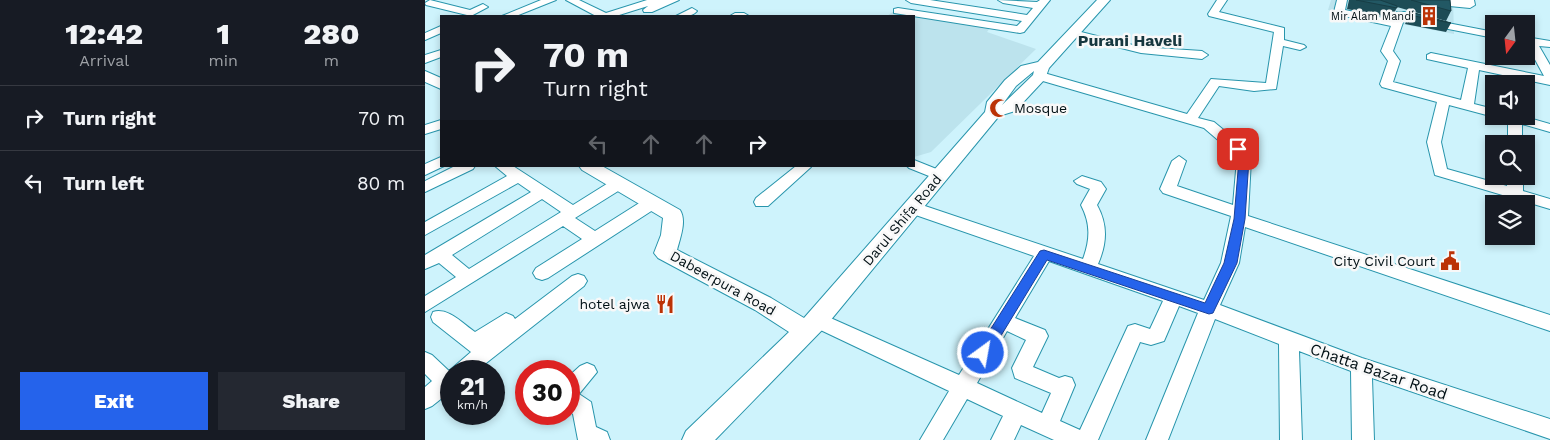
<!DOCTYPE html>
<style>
:root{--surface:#171b24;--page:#242831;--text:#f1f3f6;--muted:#9ea1a6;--line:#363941;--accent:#2563eb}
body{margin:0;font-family:"Work Sans",sans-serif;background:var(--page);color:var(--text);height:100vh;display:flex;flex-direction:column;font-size:19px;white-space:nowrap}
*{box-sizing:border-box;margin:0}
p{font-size:16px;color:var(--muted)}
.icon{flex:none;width:28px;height:28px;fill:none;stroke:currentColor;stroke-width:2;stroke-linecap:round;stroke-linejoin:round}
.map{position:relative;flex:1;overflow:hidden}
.drawer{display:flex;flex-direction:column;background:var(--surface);width:425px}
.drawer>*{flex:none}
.guide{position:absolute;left:15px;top:15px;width:475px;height:152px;border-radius:0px;box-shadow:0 2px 8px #0003;background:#171b24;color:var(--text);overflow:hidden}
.needle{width:32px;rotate:195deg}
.tools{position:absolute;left:1060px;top:15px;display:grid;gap:10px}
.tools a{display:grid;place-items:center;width:50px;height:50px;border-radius:0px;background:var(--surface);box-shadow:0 2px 8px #0003;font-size:25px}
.speed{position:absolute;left:15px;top:360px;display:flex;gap:10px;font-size:25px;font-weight:700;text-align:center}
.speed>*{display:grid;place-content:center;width:65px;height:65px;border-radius:50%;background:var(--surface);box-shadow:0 2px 8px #0003;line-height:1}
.speed small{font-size:12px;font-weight:400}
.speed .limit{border:8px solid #d22;background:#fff;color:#111}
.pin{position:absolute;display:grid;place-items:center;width:42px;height:42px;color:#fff;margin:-21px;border-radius:10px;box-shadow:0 2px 8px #0006}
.me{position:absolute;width:55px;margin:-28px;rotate:32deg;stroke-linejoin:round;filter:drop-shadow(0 0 4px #0008)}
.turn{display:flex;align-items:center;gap:18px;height:105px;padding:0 20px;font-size:22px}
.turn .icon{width:65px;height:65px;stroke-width:2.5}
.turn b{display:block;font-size:35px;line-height:42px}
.lanes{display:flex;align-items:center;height:48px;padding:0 20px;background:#0003;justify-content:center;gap:25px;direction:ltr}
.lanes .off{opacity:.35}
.eta{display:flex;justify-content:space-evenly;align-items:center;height:85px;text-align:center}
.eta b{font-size:30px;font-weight:800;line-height:35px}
.cta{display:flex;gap:10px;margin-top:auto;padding:10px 20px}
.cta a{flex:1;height:58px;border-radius:0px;background:var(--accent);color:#fff;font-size:20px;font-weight:800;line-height:58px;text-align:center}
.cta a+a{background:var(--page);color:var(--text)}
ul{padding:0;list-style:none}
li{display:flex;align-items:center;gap:15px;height:65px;padding:0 20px;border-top:1px solid var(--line)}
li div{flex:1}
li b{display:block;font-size:19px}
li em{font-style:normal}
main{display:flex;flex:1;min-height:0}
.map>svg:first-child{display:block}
</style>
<main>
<section class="drawer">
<div class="eta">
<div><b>12:42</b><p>Arrival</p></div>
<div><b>1</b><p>min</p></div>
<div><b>280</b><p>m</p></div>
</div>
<ul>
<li><svg class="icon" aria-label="right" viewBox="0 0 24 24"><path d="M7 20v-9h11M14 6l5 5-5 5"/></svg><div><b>Turn right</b></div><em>70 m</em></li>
<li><svg class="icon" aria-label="left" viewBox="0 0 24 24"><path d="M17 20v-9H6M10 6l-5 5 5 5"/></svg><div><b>Turn left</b></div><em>80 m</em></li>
</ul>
<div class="cta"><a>Exit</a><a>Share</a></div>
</section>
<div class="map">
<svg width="1125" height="440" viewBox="0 0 1125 440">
<rect width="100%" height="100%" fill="#cef3fc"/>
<path fill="#bce3ed" d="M906 0H1028L1029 34 903 10Z
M469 11 565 28 562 32 611 49 506 152 489 157V16H462Z"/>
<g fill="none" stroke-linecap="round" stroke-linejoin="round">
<g stroke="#2895ac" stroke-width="2">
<path id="minor" d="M5 0 45 10 58 4 63 7 46 16 1 5 0 3Z
M116 0H131L91 16H77Z
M141 0H154L181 13 222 0H254L227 12H219L218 10 223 6 191 16H171Z
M481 0H505L602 15 608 8 578 3 573 0 612 2 615 0H625L599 32 595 33 469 13V9L473 8 592 26 597 21 486 3Z
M792 0H802L794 12 859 28V40L879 45 881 47 875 50 858 46 851 89 829 91 794 86 773 118 789 122 818 146 826 159 823 216 1125 315V331L820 227 814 263 795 305 937 358 1125 419V439L947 378 949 440H927L926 371 874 351 877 440H855L854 344 790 319 743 440H721L773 313 754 306 739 341 726 345 715 342 673 440H629L596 425 589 440H566L578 416 542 399 518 440H495L524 391 385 325 382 320 385 315 392 312 534 375 609 256 482 212 480 208 482 204H494L658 259C665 240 666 224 656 205L665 189 652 184 649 181 657 176 676 182 681 189 672 205C683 225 682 243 673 264L779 300 796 263 806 216 738 193 735 189 747 161 754 156 761 161 752 186 808 205 812 159 807 152 779 128 611 79 609 76 615 72 619 73 762 114 786 79 841 83 849 32 784 16 783 14ZM624 261 738 301 725 329 710 324 703 326 655 430 635 421 650 385 647 378 640 376 634 378 608 367 623 336 620 330 590 318ZM582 331 601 340 587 368 590 378 626 393 617 413 552 383Z
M912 0H922L920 10 968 20 972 12H980L981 14 968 51 975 61 968 82 1036 100 1043 68 1002 59V55L1006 53 1119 76 1101 43V37L1125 41V47L1114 46 1125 65V85L1054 70 1049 104 1069 109V116H1072L1069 117 1024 105 1016 142 1022 169 1082 186V176H1098V191L1125 199V209L1010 175 1002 142 1012 102 957 87 955 84 963 61 956 51 966 26 910 14 909 12Z
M988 0H1049L1050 5 1045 8 993 3Z
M267 8 272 11C267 17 258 17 251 16Z
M310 13H319L324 16H305Z
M1002 19 1069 32V38L998 24 997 22Z
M16 26V33L0 40V33Z
M648 30 716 47 777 51 783 55 777 59 716 53 644 35V31Z
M16 50V57L0 63V55Z
M1074 116H1097L1125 124V132L1097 124V144H1083V121Z
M16 120V129L0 134V125Z
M16 157V166H19L0 175V164Z
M489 160 519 172 522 175 514 180 484 168 482 166H489Z
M30 166H50L48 169 0 192V181Z
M70 166H88L148 205 188 180H198L201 184 198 188 150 218 170 231 219 200H231L233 204 231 208 123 278 117 280 111 278 108 273 111 268 157 239 138 226 0 312V296L31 277 14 263 0 269V255L106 192 93 183 0 235V222L82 176ZM117 199 136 212 44 269 27 255Z
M371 166 386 167 343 206H331L329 202 331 198Z
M153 274 159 276 162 281 159 286 51 371H26V391L7 406 0 409V387L7 381 0 374V352L7 355 24 371 46 352 8 322 6 317 8 312C23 307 38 324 50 332L81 313 88 316 90 319 147 276Z
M162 363 169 366 172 372 154 394 166 402 171 427 182 432 185 440H153L148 414 144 411V376L155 366Z"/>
</g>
<g stroke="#2895ac" stroke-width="2">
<path id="major" d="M672 0H685L624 68 620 79 590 111 574 116 400 327 290 440H257L261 431 364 332 330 310 233 258 229 253 236 235 238 218 157 170 154 166H177L255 210C262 221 255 238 252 250L346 298 379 318 560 112 562 102 580 80 596 66 613 62ZM609 71 608 75 577 105 591 86Z
M0 71 16 78V89L0 82Z"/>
</g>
<use href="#minor" fill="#fff" fill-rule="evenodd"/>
<use href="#major" fill="#fff" fill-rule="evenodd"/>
</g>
<path fill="#1d4c56" d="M924 0H1025L1026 11 1021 21 972 7 967 18 922 9Z
M986 12 1026 23 1021 32 980 24Z"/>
<path fill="#225864" stroke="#183e46" d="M931 0H955L972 6V8Z
M986 0H1025L1026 11Z
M986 12 1026 23 984 15Z"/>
<path fill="#2563eb" stroke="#184099" d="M813 146 816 147 824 159 820 219 812 263 788 313 784 314 622 260 563 357H553L551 353 553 349 615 251 619 250 780 303 799 263 809 219 814 159 808 149Z"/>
<defs>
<g id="building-bare" transform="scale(1.5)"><path d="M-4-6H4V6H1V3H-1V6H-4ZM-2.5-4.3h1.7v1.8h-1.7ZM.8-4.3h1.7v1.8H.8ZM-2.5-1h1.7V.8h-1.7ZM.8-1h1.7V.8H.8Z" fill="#bb3206" stroke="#f8f8f8" stroke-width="2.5" paint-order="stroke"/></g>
<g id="mosque-bare" transform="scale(1.5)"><path d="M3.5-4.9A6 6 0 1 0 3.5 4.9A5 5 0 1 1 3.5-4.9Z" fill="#bb3206" stroke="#f8f8f8" stroke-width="2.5" paint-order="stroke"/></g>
<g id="civic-bare" transform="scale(1.5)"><path d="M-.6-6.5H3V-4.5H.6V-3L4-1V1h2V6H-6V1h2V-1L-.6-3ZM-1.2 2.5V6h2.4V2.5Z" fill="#bb3206" stroke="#f8f8f8" stroke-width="2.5" paint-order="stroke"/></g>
<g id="restaurant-bare" transform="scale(1.5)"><path d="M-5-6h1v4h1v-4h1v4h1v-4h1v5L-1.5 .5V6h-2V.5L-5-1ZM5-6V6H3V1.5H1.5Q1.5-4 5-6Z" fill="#bb3206" stroke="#f8f8f8" stroke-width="2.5" paint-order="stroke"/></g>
</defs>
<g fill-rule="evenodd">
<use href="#building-bare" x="1004" y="16"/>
<use href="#mosque-bare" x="574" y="108"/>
<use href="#civic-bare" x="1025" y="261"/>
<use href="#restaurant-bare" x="240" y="304"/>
</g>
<g text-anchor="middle" stroke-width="5" stroke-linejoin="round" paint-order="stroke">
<g font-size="11" fill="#000f14" stroke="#f8f8f8" text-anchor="end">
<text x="989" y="20">Mir Alam Mandi</text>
</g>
<g font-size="14" fill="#000f14" stroke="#f8f8f8" text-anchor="end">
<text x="589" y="113" text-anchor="start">Mosque</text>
<text x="1010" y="266">City Civil Court</text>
<text x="225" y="309">hotel ajwa</text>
</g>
<g font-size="14" fill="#000f14" stroke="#f8f8f8">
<text transform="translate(477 220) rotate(-50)" y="5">Darul Shifa Road</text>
<text transform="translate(298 283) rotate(29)" y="5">Dabeerpura Road</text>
</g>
<g font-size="16" font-weight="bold" fill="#17373f" stroke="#f8f8f8">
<text x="705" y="46">Purani Haveli</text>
</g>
<g font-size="16" fill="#000f14" stroke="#f8f8f8">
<text transform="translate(954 371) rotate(19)" y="6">Chatta Bazar Road</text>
</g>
</g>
</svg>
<div class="tools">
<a><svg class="needle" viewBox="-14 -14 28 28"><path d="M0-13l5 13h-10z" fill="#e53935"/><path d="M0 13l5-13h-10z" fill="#9ea1a6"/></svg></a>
<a><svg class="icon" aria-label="sound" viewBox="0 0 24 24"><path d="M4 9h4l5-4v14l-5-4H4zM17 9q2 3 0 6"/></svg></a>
<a><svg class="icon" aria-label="search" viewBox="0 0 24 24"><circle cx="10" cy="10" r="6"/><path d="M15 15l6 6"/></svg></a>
<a><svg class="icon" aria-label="layers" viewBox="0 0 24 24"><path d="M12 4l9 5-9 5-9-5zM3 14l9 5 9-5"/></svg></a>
</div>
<div class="speed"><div>21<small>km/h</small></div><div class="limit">30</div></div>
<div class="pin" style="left:813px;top:149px;background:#d93025"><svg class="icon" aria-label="arrive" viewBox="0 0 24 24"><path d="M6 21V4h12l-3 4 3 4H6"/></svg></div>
<svg class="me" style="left:558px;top:353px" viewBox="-20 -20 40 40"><circle r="17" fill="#2563eb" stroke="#fff" stroke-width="3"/><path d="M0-11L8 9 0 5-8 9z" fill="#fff"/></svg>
<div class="guide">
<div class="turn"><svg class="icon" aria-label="right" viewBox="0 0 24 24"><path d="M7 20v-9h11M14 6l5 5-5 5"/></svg><div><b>70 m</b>Turn right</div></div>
<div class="lanes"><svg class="icon off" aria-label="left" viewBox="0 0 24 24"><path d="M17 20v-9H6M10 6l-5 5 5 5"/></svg><svg class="icon off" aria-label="ahead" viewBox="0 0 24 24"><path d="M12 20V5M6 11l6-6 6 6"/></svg><svg class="icon off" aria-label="ahead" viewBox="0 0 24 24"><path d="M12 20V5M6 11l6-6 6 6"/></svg><svg class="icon" aria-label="right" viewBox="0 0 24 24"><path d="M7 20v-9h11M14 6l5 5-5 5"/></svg></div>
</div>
</div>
</main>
